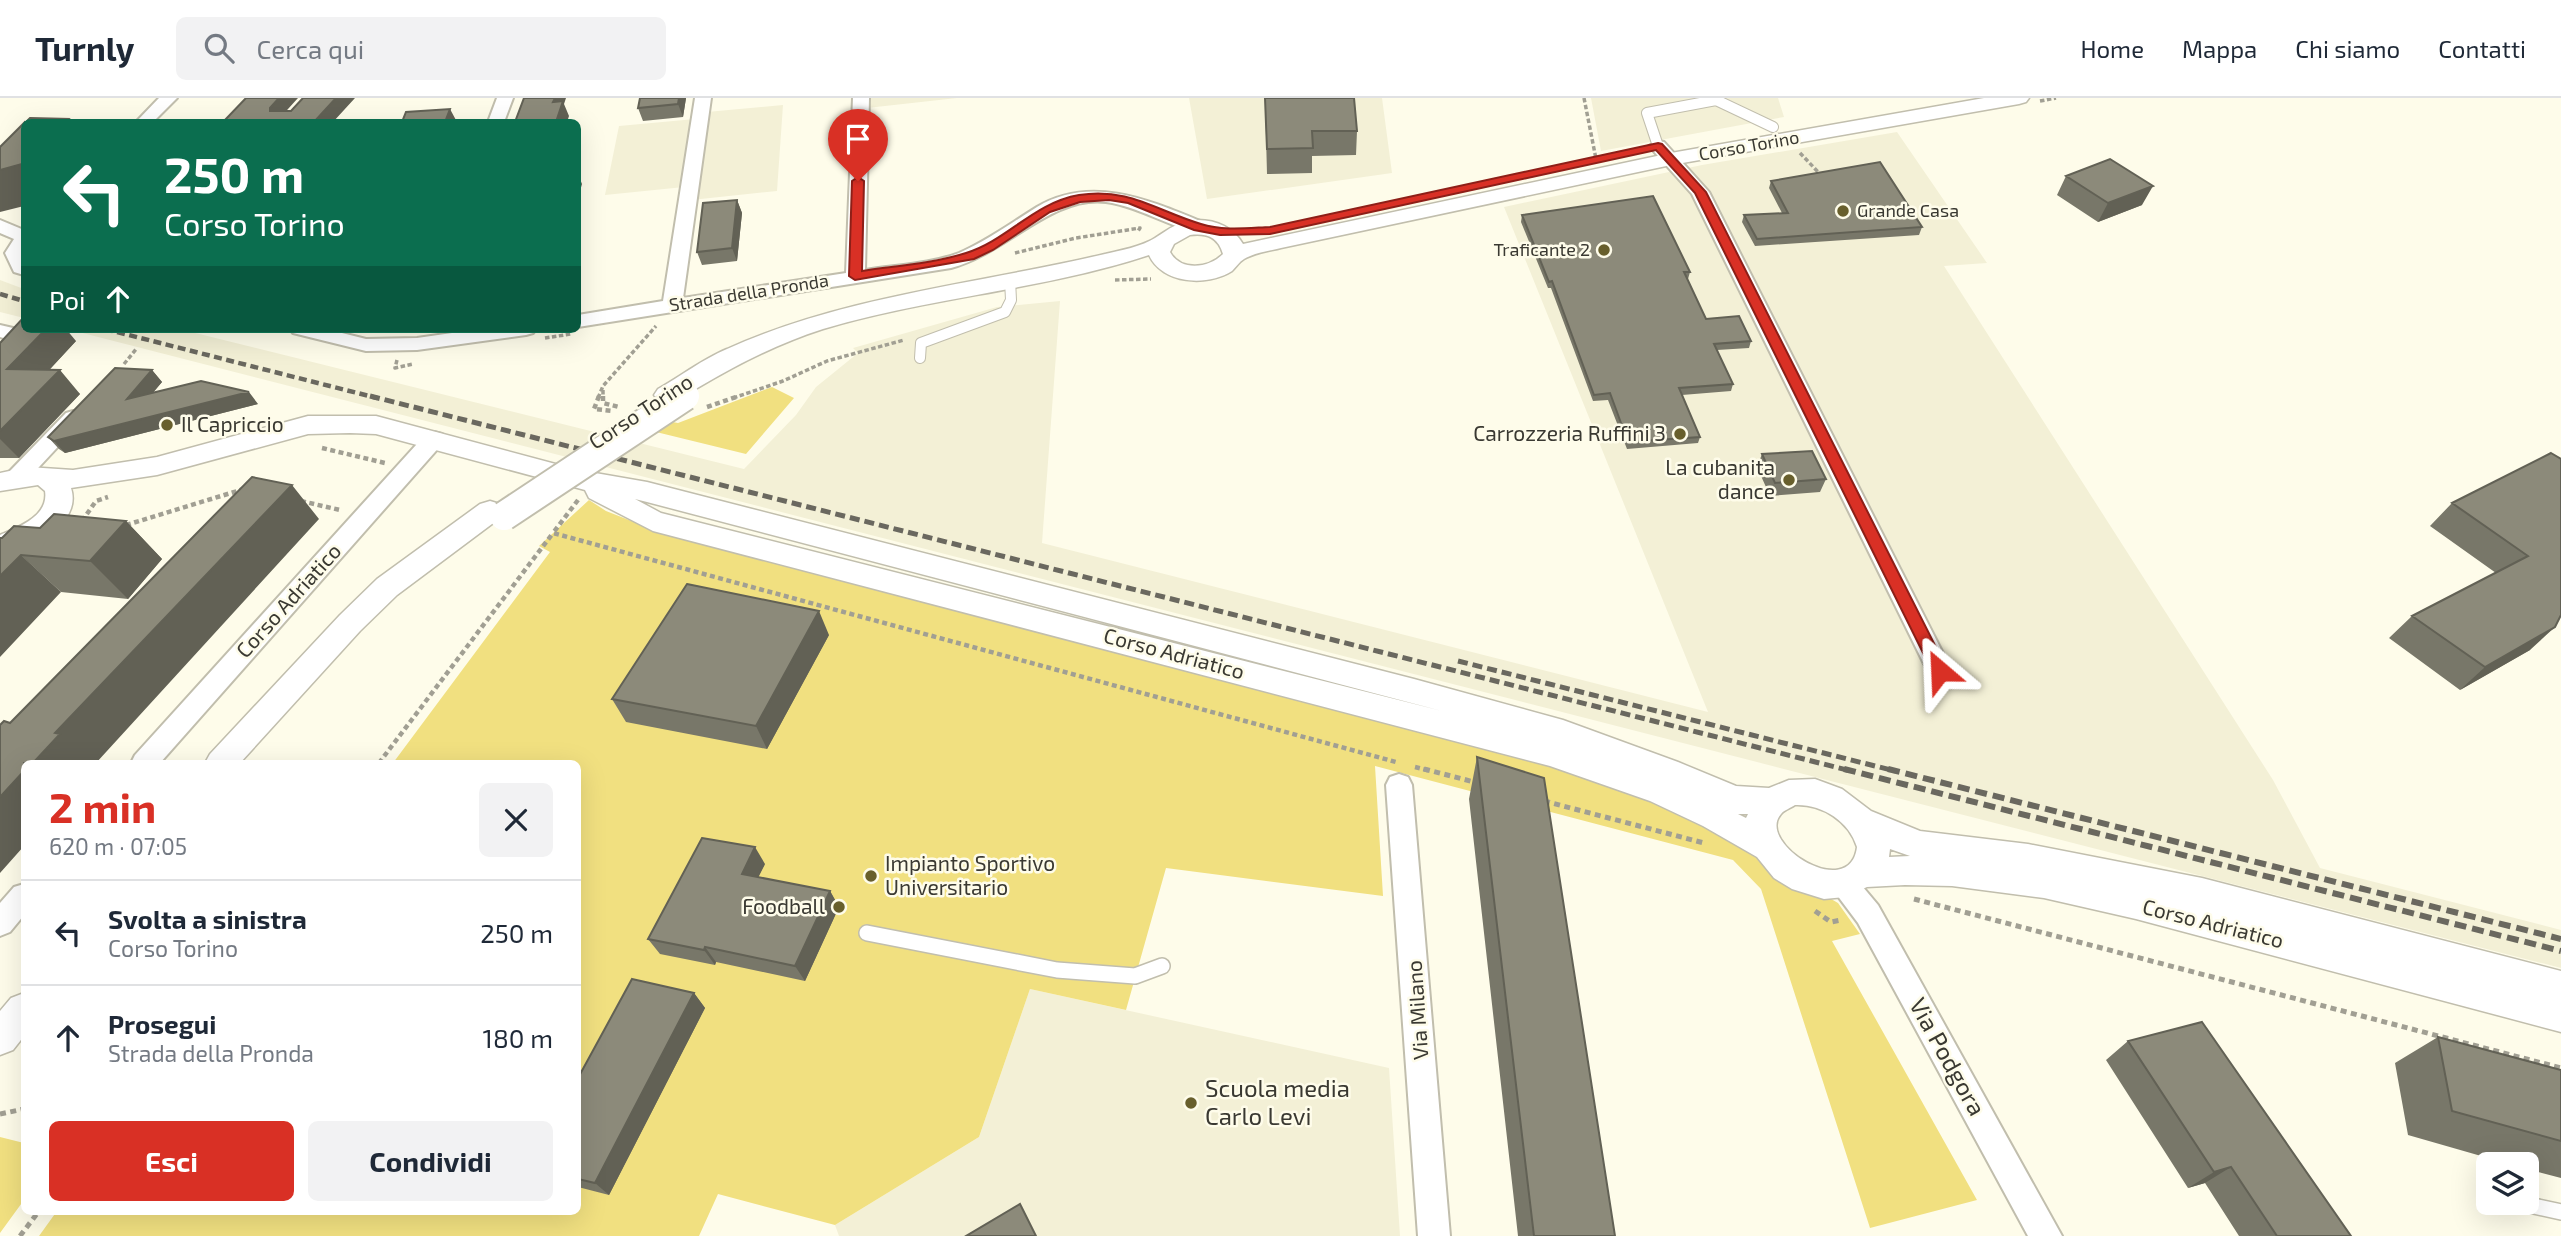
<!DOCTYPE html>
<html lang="it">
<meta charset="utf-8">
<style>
:root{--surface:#fff;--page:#f2f2f3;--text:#1f2937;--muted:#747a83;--line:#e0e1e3;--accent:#d93025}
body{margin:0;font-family:"Exo 2",sans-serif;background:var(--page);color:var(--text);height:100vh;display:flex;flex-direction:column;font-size:26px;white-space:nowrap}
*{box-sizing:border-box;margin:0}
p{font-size:23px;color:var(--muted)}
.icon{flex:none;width:38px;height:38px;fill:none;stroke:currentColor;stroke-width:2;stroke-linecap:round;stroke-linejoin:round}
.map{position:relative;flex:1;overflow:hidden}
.drawer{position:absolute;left:21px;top:662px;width:560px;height:455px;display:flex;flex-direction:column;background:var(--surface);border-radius:10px;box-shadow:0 7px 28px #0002}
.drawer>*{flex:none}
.hud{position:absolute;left:21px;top:21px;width:560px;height:214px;border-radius:10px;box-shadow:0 7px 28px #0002;background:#0b6e4f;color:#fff;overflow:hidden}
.buttons{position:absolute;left:2476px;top:1054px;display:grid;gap:14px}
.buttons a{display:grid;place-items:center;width:63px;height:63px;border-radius:10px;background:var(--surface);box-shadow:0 7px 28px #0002;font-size:35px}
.pin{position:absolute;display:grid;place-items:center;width:60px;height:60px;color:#fff;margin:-72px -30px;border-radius:50% 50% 50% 0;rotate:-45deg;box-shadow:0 0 7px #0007}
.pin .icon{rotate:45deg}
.me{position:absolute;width:77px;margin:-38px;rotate:334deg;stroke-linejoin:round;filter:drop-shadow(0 0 5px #0008)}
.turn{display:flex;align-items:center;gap:24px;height:147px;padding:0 28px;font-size:32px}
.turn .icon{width:91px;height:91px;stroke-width:2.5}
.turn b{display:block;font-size:49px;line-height:60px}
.then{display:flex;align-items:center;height:66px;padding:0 28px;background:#0003;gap:14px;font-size:26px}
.round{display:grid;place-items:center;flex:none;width:74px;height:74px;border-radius:10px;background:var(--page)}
.summary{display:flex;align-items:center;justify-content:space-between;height:119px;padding:0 28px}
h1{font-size:42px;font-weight:700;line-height:52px;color:var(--accent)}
.cta{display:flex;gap:14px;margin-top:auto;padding:14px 28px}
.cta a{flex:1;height:80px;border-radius:10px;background:var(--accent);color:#fff;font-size:28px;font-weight:700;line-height:80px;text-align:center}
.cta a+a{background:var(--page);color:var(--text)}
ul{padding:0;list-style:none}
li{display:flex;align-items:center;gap:21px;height:105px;padding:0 28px;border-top:2px solid var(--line)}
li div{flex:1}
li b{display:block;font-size:26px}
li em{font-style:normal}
header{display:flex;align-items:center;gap:42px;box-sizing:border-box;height:98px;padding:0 35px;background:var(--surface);border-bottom:2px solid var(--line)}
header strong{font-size:33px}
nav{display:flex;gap:38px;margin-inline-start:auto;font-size:24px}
.search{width:490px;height:63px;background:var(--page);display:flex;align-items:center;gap:18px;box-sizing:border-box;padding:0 24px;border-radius:10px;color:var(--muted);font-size:26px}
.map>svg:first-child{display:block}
</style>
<header>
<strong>Turnly</strong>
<div class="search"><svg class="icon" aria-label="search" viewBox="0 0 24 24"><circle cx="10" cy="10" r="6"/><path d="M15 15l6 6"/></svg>Cerca qui</div>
<nav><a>Home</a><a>Mappa</a><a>Chi siamo</a><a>Contatti</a></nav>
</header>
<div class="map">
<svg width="2561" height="1138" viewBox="0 0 2561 1138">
<rect width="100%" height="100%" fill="#fefcea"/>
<path fill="#f3f0d6" d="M867 0H957L867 10Z
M1189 0H1382L1392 75 1207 101Z
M1591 0H1778L1784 19 1601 53Z
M783 7 777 93 682 103 684 89 605 97 619 28 695 21 696 15Z
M1897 34 1987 165 1944 168 2273 682 2320 770 2561 832V870L67 231H179L744 371 796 317 816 289 858 255 853 250 997 209 1060 203 1042 445 1708 614 1504 109 1702 67Z
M0 182 24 191V220L0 214Z
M1030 891 1389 970 1400 1138H839L835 1127 979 1039Z"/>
<path fill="#f1e080" d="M772 289 794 300 746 356 652 333 667 323 678 325Z
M589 402 606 413 657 433 1644 693 1838 805 1860 836 1832 843 1977 1102 1870 1130 1761 791 1733 762 1375 668 1383 798 1166 770 1126 912 1030 891 979 1039 835 1127 718 1096 699 1138H39L57 1113H578V665H393L550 454 539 448Z
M0 1039 24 1045V1102L0 1135Z"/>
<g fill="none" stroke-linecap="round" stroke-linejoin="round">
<g stroke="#c1bead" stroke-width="12">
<path id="service-far1" d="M1658 48 1647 15 1716 2 1773 29
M920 260 921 245 1005 214 1011 202 1010 182"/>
</g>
<g stroke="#c1bead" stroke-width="18">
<path id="service" d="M867 835 1057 872 1135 878 1162 868
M2520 1105 2561 1114"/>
</g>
<g stroke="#c1bead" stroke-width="4">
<path id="minor" d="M159 0H177L153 24H136Z
M497 0H513L504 24H488Z
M695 0H711L683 200 846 175 853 0H869L865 172C895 167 930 166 959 155 987 143 1011 125 1037 109 1092 76 1151 103 1205 125L1207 129 1198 135C1166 127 1139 109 1106 104 1052 97 1005 156 951 170L578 229V217L663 203Z
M1658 43 1664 44 1709 94 1952 573 1949 580 1940 583 1931 580 1692 96 1649 48Z
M0 122 24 132V177L14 174 5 155 14 141 0 135Z
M0 227 39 236 42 241 7 276 0 278V260L17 244 0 239Z
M290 231H326L366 241 417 240 480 231H536L533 235 526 237 417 252 366 253 293 235Z
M73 313 80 315 84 320 80 325 26 383 18 386 10 383 7 378 10 373 66 315Z
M434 334 442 336 445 341 442 346 160 665H131L135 657 426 336Z
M1399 676 1408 679 1412 687 1450 1138H1418L1386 687 1390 679Z
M1842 773 1852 776 1878 807 2062 1138H2028L1858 825 1828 785 1832 776Z
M24 786V817L10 834 0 838V805L14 789Z"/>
</g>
<g stroke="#c1bead" stroke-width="3">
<path id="tertiary" d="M1984 0H2029L2026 4 2019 6 1671 67 1281 150C1269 153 1254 155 1244 161 1239 164 1236 169 1232 173 1207 189 1162 186 1149 157 1043 192 930 199 823 231 770 248 723 274 676 303L667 305 658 303 654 297 658 291C681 278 703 261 727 251 847 197 978 186 1105 156 1119 153 1143 148 1155 140 1169 131 1180 122 1198 122 1217 122 1234 130 1243 146L1671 55ZM1190 137C1207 135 1218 139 1223 156 1209 170 1181 174 1170 154L1174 146Z
M308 318H376L578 372 647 384 1414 581 1563 622 1678 664 1736 688 1769 690 1789 682 1815 681 1842 691 1871 713 1920 733 2028 746 2202 780 2561 873V934L2136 821 2044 800 1952 788 1905 787 1867 789 1845 799 1824 801 1792 791 1774 780 1757 759 1703 728 1650 703 1550 668 653 433 589 400 585 392 376 336 350 335 308 336 157 377 71 390C83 428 27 450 0 458V437C19 429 49 418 45 393L38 387 0 393V375L28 369 73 372 157 359ZM635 401 647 404 1442 613 661 415ZM1795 707C1822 706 1849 723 1857 749 1850 805 1755 745 1781 716 1784 712 1791 710 1795 707ZM1738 716H1748L1746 720ZM1890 751 1910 758 1889 759Z
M490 403 500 406 504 413 500 420 397 497 360 533 240 665H205L210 656 340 517 377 481 480 406Z
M24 895V938L13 952 0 957V913L11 900Z"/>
</g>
<path stroke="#a19f93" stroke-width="3.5" stroke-dasharray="4.5 2.5" stroke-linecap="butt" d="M1584 0 1596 61
M2040 3 2056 0
M1800 55 1821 77
M1015 155 1076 140 1140 130 1138 133
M1115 182 1151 181
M545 240 571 236
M397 262 395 270 413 266
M124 266 137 250
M603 292V300
M598 300 603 288 656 228
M733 300 783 283 827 263 904 242"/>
<path stroke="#a19f93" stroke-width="4.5" stroke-dasharray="5 3.5" stroke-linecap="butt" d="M599 298 594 311 613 313
M603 298V305L619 309
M707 309 739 298
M322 350 385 365
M578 402 553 435 1396 664
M301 403 340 412
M82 423 96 403 108 399
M126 427 244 391
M379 665 553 435
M1415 669 1431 673"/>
<path stroke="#a19f93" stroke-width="5" stroke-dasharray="6 4.5" stroke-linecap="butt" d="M1424 671 1478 685
M1544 703 1704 745
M1914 801 2561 970
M1815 813 1831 824 1841 822
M0 1016 24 1011
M20 1138 39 1113"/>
<use href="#service-far1" stroke="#fff" stroke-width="10"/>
<use href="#service" stroke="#fff" stroke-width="15"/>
<use href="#minor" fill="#fff" fill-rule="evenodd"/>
<use href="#tertiary" fill="#fff" fill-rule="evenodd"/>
<path stroke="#6a685f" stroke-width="4.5" stroke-dasharray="8 4.5" stroke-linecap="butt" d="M0 196 24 203
M105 231 377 300"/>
<path stroke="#6a685f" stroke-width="5" stroke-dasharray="10 5" stroke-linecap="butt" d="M370 298 1851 673
M1458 563 1895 673"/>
<path stroke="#6a685f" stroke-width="6" stroke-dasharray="12 6" stroke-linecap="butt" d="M1844 671 2561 853
M1888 671 2561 841"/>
<g stroke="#c1bead" stroke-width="25" stroke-linecap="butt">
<path id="tertiary-bridge-far1" d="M682 300 685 298"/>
</g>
<g stroke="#c1bead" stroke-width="32" stroke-linecap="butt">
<path id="tertiary-bridge" d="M504 418 685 298"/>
</g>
<use href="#tertiary-bridge-far1" stroke="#fff" stroke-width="23"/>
<use href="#tertiary-bridge" stroke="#fff" stroke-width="28"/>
</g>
<path fill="#787769" d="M640 0H686L683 19 643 23 638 10Z
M1265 0 1357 33 1356 57 1312 58V75L1267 76Z
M2066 78 2142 107 2098 124 2057 97Z
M1771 83 1922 129 1919 137 1755 148 1742 124 1744 117 1782 115 1769 90Z
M737 102 742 115 737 163 702 167 697 154Z
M1522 117 1690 174 1688 181H1687L1706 221 1751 243 1749 250 1717 252 1733 286 1731 293 1682 297 1700 339 1698 345 1627 351 1608 302 1593 303 1551 190H1548L1521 124Z
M76 243 49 272 80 296 19 360H0V245Z
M152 272 162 284 152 295 258 306 65 355 59 351 48 339Z
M2551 355 2530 552 2460 592 2389 540 2412 518 2496 475 2430 428 2452 405Z
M1762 356 1826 381 1820 394 1770 398 1757 369Z
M126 423 162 461 128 501 61 494 2 440 40 430Z
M829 537 767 651 626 624 612 601Z
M1477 659 1615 1138H1518L1469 701Z
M765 766 758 779 830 793 839 809 805 883 716 864 715 867 660 856 648 841Z
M694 895 705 910 609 1097 578 1089V980Z
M2438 939 2561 972V1080L2527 1071V1066H2509L2408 1037 2395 965Z
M2128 943 2351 1138H2239L2205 1085 2188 1090 2106 962Z"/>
<path fill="#626155" d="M279 0H298L278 22 270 13V10Z
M336 0H355L333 24H314Z
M555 0H566L564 6 569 18 567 24H556L553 4Z
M679 0H686L683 19 678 6Z
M450 11 457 24H445Z
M24 63V108L0 114V72Z
M578 76 582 86 578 100Z
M2153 88 2142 107 2098 124 2108 105Z
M737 102 742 115 737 163 732 150Z
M46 231H66L76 243 28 295 7 271Z
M60 272 80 296 19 360 0 341V333Z
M152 272 162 284 138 313 127 301Z
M249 294 258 306 65 355 54 343Z
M292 387 319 421 96 665H33L55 635Z
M126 423 162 461 128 501 90 463Z
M21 457 61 494 0 559V478Z
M819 513 829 537 767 651 756 628Z
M2555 529 2530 552 2460 592 2485 569Z
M24 673V748L0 775V699Z
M755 749 765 766 752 792 742 776Z
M830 793 839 809 805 883 795 868Z
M705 849 716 864 715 867 704 852Z
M694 895 705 910 609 1097 595 1085Z
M2231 1069 2205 1085 2188 1090 2214 1074Z"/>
<path fill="#8c8a7a" stroke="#626155" stroke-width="2" d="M246 0H279L270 10V13H291L303 0H336L314 24H223Z
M524 0H555L553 4 563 3 556 24H515Z
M640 0H679L678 6 638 10Z
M1265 0H1354L1357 33H1312L1313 50 1267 51Z
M450 11 445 24H402L406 14Z
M30 20 68 21 64 24H26Z
M24 25V63L22 66 0 72V49Z
M2110 61 2153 88 2108 105 2066 78Z
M1880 64 1922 129 1757 141 1744 117 1788 115 1771 83Z
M1653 98 1690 174H1684L1706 221 1739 218 1751 243 1714 246 1733 286 1679 290 1700 339 1628 344 1610 295 1594 297 1552 183 1549 184 1522 117Z
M737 102 732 150 697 154 703 105Z
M24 219V231H46L7 271 60 272 0 333V245Z
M115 270 152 272 127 301 201 283 249 294 54 343 48 339Z
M1812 353 1826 381 1775 385 1762 356Z
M2551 355 2561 361V517L2555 529 2485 569 2412 518 2528 458 2452 405Z
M252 379 292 387 55 635 60 636 33 665H24V673L0 699V627L4 623 10 625Z
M54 416 126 423 90 463 21 457 0 478V440H2L14 428 40 430Z
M687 486 819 513 756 628 612 601Z
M1477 659 1544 680 1615 1138H1534Z
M702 740 755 749 742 776 830 793 795 868 705 849 704 852 648 841Z
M632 881 694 895 595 1085 578 1081V980Z
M2202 924 2351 1138H2277L2231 1069 2214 1074 2128 943Z
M2438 939 2561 972V1043L2452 1013Z
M1020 1106 1036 1138H966Z"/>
<path fill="#d93025" stroke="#8d1f18" stroke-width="2" d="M1658 45 1662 46 1706 94 1948 573 1946 578H1935L1932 573 1695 95 1656 52 1270 136 1220 137 1194 132 1128 105 1109 102 1080 104 1050 114 993 152 974 161 855 182 849 178 852 83 858 79 864 83 862 173C895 168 935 165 966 155 1008 142 1033 105 1079 97 1128 89 1157 113 1201 126 1223 133 1247 130 1270 129Z"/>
<g fill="#685f2c" stroke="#fefcea" stroke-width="2.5">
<circle cx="1843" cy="113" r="7"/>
<circle cx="1604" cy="152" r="7"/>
<circle cx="167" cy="327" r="7"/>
<circle cx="1680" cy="336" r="7"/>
<circle cx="1789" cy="382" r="7"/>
<circle cx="871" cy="778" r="7"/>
<circle cx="839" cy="809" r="7"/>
<circle cx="1191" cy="1005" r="7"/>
</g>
<g text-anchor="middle" stroke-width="5" stroke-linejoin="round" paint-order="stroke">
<g font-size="18" fill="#3a3932" stroke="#fefcea">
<text transform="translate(1749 48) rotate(-10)" y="6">Corso Torino</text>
<text transform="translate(749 195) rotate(-9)" y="6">Strada della Pronda</text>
</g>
<g font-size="18" fill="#3a3932" stroke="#fefcea" text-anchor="start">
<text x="1857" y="119">Grande Casa</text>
<text x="1590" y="158" text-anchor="end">Traficante 2</text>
</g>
<g font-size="21" fill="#3a3932" stroke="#fefcea">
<text transform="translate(641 314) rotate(-33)" y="7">Corso Torino</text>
<text transform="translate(289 503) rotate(-48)" y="7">Corso Adriatico</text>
<text transform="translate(1174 556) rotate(15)" y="7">Corso Adriatico</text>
<text transform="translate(2213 826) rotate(14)" y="7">Corso Adriatico</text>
<text transform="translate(1418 912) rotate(-94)" y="7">Via Milano</text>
</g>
<g font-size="21" fill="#3a3932" stroke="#fefcea" text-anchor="end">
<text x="181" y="334" text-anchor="start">Il Capriccio</text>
<text x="1666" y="343">Carrozzeria Ruffini 3</text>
<text x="1775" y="377">La cubanita<tspan x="1775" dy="24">dance</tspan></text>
<text x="885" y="773" text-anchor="start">Impianto Sportivo<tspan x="885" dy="24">Universitario</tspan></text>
<text x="825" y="816">Foodball</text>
</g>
<g font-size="24" fill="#3a3932" stroke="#fefcea">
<text transform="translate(1947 959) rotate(61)" y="8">Via Podgora</text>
</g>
<g font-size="24" fill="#3a3932" stroke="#fefcea" text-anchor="start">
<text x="1205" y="999">Scuola media<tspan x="1205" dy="28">Carlo Levi</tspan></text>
</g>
</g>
</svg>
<div class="buttons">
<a><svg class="icon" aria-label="layers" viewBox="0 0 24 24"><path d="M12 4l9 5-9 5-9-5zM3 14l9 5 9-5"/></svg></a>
</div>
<div class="pin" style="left:858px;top:83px;background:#d93025"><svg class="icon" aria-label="arrive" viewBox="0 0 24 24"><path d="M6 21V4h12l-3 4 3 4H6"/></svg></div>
<svg class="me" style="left:1940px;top:573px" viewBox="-20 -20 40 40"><path d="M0-17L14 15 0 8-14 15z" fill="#d93025" stroke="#fff" stroke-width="4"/></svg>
<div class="hud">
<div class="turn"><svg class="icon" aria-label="left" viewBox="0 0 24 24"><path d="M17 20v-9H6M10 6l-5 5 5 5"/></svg><div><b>250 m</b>Corso Torino</div></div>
<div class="then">Poi<svg class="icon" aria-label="ahead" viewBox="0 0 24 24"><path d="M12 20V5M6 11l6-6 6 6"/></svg></div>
</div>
<section class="drawer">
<div class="summary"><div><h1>2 min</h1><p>620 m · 07:05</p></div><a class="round"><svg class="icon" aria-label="close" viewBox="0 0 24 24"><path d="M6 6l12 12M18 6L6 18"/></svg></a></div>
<ul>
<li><svg class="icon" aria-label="left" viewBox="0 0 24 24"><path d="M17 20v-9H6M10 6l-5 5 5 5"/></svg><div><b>Svolta a sinistra</b><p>Corso Torino</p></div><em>250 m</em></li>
<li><svg class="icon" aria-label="ahead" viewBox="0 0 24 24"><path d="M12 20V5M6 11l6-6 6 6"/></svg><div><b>Prosegui</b><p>Strada della Pronda</p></div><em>180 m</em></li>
</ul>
<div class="cta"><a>Esci</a><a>Condividi</a></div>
</section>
</div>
